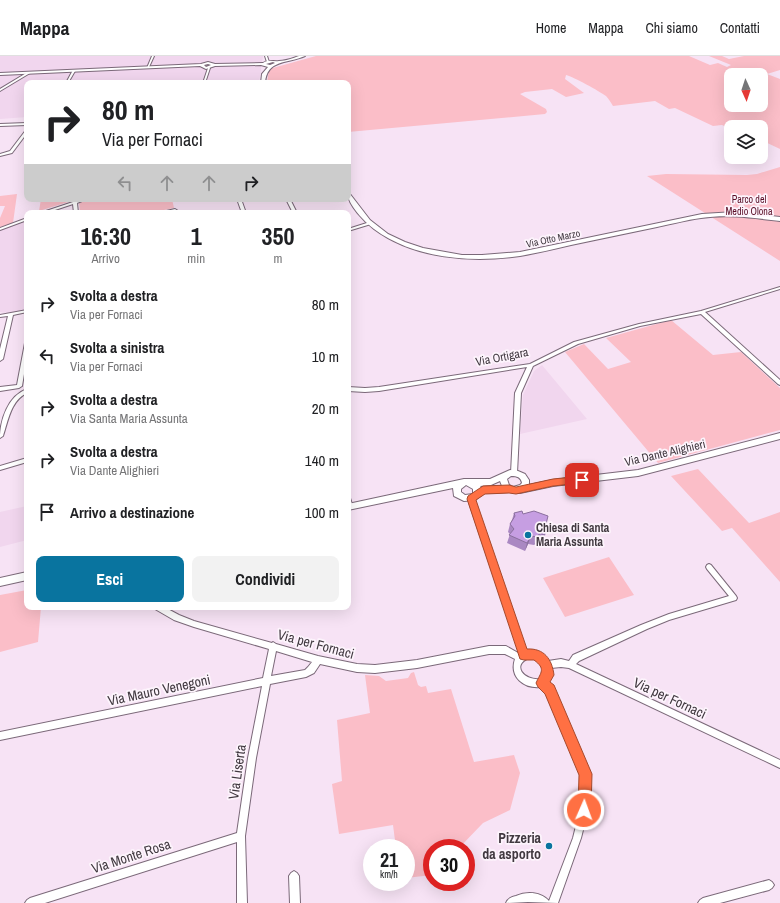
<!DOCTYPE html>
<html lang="it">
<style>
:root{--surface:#fff;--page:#f2f2f2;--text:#202124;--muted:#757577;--line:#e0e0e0;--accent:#09749f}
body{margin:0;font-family:"Archivo Narrow",sans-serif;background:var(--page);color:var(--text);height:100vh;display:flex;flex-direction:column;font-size:15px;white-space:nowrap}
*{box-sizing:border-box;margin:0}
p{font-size:13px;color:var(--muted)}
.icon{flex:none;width:22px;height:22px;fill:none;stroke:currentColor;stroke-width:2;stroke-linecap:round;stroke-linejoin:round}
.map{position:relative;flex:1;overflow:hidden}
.side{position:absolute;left:24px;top:154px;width:327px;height:400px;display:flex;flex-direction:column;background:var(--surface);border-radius:8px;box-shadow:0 4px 16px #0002}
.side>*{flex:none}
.guide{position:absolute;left:24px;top:24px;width:327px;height:122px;border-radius:8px;box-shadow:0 4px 16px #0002;background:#fff;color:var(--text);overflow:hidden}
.needle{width:26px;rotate:177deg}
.buttons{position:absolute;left:724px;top:12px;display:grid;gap:8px}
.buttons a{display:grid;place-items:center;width:44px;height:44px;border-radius:8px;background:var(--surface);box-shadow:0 4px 16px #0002;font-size:20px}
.speed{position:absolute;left:363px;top:783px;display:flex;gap:8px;font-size:20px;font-weight:700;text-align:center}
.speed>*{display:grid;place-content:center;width:52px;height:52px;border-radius:50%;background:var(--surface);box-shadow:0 4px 16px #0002;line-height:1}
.speed small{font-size:10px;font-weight:400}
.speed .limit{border:6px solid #d22;background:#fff;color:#111}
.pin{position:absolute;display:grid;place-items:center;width:34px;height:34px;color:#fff;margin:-17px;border-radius:8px;box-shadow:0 2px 6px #0006}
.me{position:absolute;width:44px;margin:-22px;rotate:2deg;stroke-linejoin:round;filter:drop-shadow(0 0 3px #0008)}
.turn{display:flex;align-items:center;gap:14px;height:84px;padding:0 12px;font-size:18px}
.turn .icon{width:52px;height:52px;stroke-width:2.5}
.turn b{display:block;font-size:28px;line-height:34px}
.lanes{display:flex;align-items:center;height:38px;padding:0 12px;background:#0003;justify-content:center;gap:20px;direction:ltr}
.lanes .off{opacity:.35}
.eta{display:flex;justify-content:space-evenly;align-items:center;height:68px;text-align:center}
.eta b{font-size:24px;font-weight:700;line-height:28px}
.primary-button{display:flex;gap:8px;margin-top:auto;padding:8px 12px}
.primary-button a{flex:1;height:46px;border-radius:8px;background:var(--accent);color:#fff;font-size:16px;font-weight:700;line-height:46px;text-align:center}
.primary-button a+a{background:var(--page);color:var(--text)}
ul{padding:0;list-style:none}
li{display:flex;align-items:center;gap:12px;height:52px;padding:0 12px}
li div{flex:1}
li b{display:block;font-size:15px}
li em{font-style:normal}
header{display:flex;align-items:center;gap:24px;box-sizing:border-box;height:56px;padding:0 20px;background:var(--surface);border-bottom:1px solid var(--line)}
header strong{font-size:19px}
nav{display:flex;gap:22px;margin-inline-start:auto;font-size:14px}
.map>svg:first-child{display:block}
</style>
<header>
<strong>Mappa</strong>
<nav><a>Home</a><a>Mappa</a><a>Chi siamo</a><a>Contatti</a></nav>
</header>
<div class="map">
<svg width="780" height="847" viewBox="0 0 780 847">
<rect width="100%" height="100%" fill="#f7e3f5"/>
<path fill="#f1d6ee" d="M0 0H263L259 27H27V61L0 63Z
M27 164V253L8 257 0 256V174Z
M542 309 587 363 520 378 523 339 534 315Z
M27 450V484L0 491V456Z"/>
<path fill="#fbbec8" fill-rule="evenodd" d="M316 0H689L710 9 718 7 727 11 731 9 709 0H722L729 3 744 0H780V14L767 18 780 23V93L761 84V71H731V73L722 69 713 70 675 52 669 53 655 45 613 50C611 47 609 43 606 40 599 35 574 21 566 19L565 23 584 37 566 41 552 33 525 36 520 38 546 53 547 56 545 58 348 76V27H267L269 13ZM731 19H761V49H731Z
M780 111V205L647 120 666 118 747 119 757 118Z
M17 138 13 167 0 171V162L5 150H0V140Z
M41 143H78L39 155Z
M90 143H146L147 144 172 143 174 152 149 157H80L79 146Z
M671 264 713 299 741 296 780 332V374L658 407 565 296 584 288 608 313 631 306 606 282Z
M698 413 749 467 780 456V526L732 472 722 475 671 420Z
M609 501 634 539 565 561 543 522Z
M27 534V551H41L38 586 0 596V539Z
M414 616 418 629 421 631 426 630 428 637 451 633 474 706 514 699 520 717 510 754 483 767 459 792H432V819L406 822V792H396L393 769 339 778 332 728 342 725 337 664 370 657 365 619 379 620 386 625 408 622 411 617Z"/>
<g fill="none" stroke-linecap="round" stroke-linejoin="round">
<g stroke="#7b6979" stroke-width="2">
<path id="minor" d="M152 0H154L149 11 147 12Z
M265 0H267L269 6H267Z
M209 11 210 12 205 27H203L208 12Z
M73 14 75 15 68 27H66Z
M28 16 30 17 0 35V33Z
M27 67V69L0 70V68Z
M26 74H27V77L12 97 0 100V98L10 95Z
M81 143H87L77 147 78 157H74L73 148 46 157H40L73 146 74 144 77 145Z
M237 143H241L246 157H242Z
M286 143H290L297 157H293Z
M175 153 181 157H177L174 155 166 157H158Z
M27 162V164L0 174V172Z
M370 166 372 167 371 168 348 175V173Z
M780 231V233L705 256 780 324V329L778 328 701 258 640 270 578 288 533 310 521 337 517 417 516 419H512L511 417 515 337 527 311 379 335 365 336 348 335V331L365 332 379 331 530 308 574 286 639 268 701 255Z
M27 254V256L13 259 3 303 0 305V293L8 260 0 261V259Z
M27 285V300L22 330 19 332 0 335V331L17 329 25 287Z
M27 333V337C11 344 8 365 3 380L0 382C0 364 8 340 27 333Z
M27 402V406L0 414V410Z
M469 441H473L474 443 526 595C535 593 543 598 548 605L561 603 569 605 573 599 641 569 669 558 729 540 707 513 706 511 707 509 709 508 711 509 736 540 737 542 736 544 669 564 647 573 579 605 576 608 780 704V712L569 612 561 611 551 612 552 619 547 627 552 631 589 718 588 754 581 782 558 847 528 846 506 847C508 842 512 841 516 840 527 835 541 836 549 845L573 782 580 754 581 718 546 637 541 631C524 633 509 621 515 603L505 598H489L417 612 375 617 357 616 320 608 314 617 306 621 270 628 256 702 245 780 247 847H237V786L45 847H25L27 844 30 842 237 777 248 702 262 630 0 684V676L263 622 269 593 194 571 174 564 155 553 153 551H164L179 559 194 565 272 587 273 586 276 588 318 600 357 608 375 609 417 604 489 590H506L520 598 468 443ZM276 595 312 606 308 611 305 614 271 620ZM529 602C539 603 543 608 544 618L540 623C524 625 511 609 529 602Z
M348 442H350L353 451 352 453H348Z
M294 815 297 817 299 820 300 847H290L289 820 291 817Z
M769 824 772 826 774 829 772 832 769 834 720 847H698L700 844 703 842Z"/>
</g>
<g stroke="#7b6979" stroke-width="2">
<path id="tertiary" d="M299 0H305C287 8 267 3 265 27H261L262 18 268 11 261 9 215 10 206 13 200 10 0 19V17L201 8 208 6 215 8 263 7C269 3 273 6 279 5 286 5 293 2 299 0ZM273 6 275 7 270 9 266 8ZM208 8 211 9 206 11 204 9Z
M348 138H350L370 164 388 178 405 186 423 192 462 199H482L520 196 702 158 735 156 780 161V165C754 162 728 158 701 162 686 164 672 168 657 171 628 177 599 183 571 189 554 193 537 197 520 200 472 207 414 203 374 173 365 166 348 149 348 138Z
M780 377V383L638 420 553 430 520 437 510 436 484 437 475 444 464 445 454 440 453 432 348 454V448L464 423H490L510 414 518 415 525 418 529 424V429L553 424 638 414ZM511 420C517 420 521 421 522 427L520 429 513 431 509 429 507 423ZM500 425 502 430 481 431 480 430 491 429ZM466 429 473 433V438L465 439 461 436V433Z
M27 516V524L0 530V522Z"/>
</g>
<use href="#minor" fill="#fff" fill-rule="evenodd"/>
<use href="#tertiary" fill="#fff" fill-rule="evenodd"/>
</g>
<path fill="#aa88c2" d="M514 457 523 458 546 468V477L542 487 538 485 534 489 528 488 525 495 507 487 510 478 508 476 510 468 512 464Z"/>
<path fill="#8b6f9e" d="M540 477 538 485 534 489 537 481Z
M531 480 528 488 525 495 527 487Z"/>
<path fill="#c69ee2" stroke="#8b6f9e" d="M522 455 523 458 534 455 548 460 546 468 549 469 544 479 540 477 537 481 531 480 527 487 509 479 514 473 510 468 515 460 514 457Z"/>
<path fill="#ff7043" stroke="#a6492c" d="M582 420 587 424 582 427 553 430 516 438 509 437 485 438 476 444 527 593C544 592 552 603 554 619L550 626 554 629 592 718 591 754 589 759 584 761 580 759 578 754 579 719 545 638 538 631 536 627C541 616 546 613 534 604H524L520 603 467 443 468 440 483 430 509 429 516 431 553 423Z"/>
<g fill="#09749f" stroke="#fdf4fc" stroke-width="1.5">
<circle cx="528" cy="479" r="4"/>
<circle cx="549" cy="790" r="4"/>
</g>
<g text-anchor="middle" stroke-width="3.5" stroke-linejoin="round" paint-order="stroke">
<g font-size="10" fill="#590e26" stroke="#fdf4fc">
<text x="749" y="147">Parco del<tspan x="749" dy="12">Medio Olona</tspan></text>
</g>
<g font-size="10" fill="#413940" stroke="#fdf4fc">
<text transform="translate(553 182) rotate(-12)" y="4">Via Otto Marzo</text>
</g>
<g font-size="12" fill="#413940" stroke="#fdf4fc">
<text transform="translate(502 301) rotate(-11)" y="4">Via Ortigara</text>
<text transform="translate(665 397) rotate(-13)" y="4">Via Dante Alighieri</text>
</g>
<g font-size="12" font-weight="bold" fill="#413940" stroke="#fdf4fc" text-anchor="start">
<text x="536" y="476">Chiesa di Santa<tspan x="536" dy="14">Maria Assunta</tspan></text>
</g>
<g font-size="14" fill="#413940" stroke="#fdf4fc">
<text transform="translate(316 588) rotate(15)" y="5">Via per Fornaci</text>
<text transform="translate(159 634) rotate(-12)" y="5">Via Mauro Venegoni</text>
<text transform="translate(670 642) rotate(25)" y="5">Via per Fornaci</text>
<text transform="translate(237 716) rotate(-82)" y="5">Via Liserta</text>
<text transform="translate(131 800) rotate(-18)" y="5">Via Monte Rosa</text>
</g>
<g font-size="14" font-weight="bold" fill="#413940" stroke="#fdf4fc" text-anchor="end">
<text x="541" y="787">Pizzeria<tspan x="541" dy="16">da asporto</tspan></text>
</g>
</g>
</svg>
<div class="buttons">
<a><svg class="needle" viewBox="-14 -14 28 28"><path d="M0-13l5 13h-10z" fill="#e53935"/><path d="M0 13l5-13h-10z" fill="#757577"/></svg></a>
<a><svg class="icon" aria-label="layers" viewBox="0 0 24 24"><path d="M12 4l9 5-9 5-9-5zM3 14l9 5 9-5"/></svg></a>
</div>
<div class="speed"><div>21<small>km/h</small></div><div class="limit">30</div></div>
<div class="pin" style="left:582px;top:424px;background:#d93025"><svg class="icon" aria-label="arrive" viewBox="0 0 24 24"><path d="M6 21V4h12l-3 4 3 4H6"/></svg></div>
<svg class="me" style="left:584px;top:754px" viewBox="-20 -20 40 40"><circle r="17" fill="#ff7043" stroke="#fff" stroke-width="3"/><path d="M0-11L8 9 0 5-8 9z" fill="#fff"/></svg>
<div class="guide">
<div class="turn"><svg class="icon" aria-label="right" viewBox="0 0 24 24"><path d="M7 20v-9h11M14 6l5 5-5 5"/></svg><div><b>80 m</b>Via per Fornaci</div></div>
<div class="lanes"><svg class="icon off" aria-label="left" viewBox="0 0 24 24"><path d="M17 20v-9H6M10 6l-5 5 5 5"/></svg><svg class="icon off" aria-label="ahead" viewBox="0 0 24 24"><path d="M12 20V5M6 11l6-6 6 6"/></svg><svg class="icon off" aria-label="ahead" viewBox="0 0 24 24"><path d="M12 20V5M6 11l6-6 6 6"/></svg><svg class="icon" aria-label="right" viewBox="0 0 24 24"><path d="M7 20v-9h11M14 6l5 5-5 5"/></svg></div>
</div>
<section class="side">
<div class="eta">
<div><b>16:30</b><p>Arrivo</p></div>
<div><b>1</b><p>min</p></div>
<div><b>350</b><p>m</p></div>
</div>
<ul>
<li><svg class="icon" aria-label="right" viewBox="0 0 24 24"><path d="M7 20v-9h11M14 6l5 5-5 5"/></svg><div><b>Svolta a destra</b><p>Via per Fornaci</p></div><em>80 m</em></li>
<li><svg class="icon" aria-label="left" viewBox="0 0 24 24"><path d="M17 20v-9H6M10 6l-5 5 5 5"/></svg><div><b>Svolta a sinistra</b><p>Via per Fornaci</p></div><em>10 m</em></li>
<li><svg class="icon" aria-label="right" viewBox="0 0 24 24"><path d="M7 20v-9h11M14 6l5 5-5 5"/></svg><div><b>Svolta a destra</b><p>Via Santa Maria Assunta</p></div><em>20 m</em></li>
<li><svg class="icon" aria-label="right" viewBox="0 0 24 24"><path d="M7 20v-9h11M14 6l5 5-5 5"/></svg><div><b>Svolta a destra</b><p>Via Dante Alighieri</p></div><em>140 m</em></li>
<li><svg class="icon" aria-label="arrive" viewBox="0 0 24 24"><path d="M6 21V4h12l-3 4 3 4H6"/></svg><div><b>Arrivo a destinazione</b></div><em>100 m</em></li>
</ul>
<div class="primary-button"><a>Esci</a><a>Condividi</a></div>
</section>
</div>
